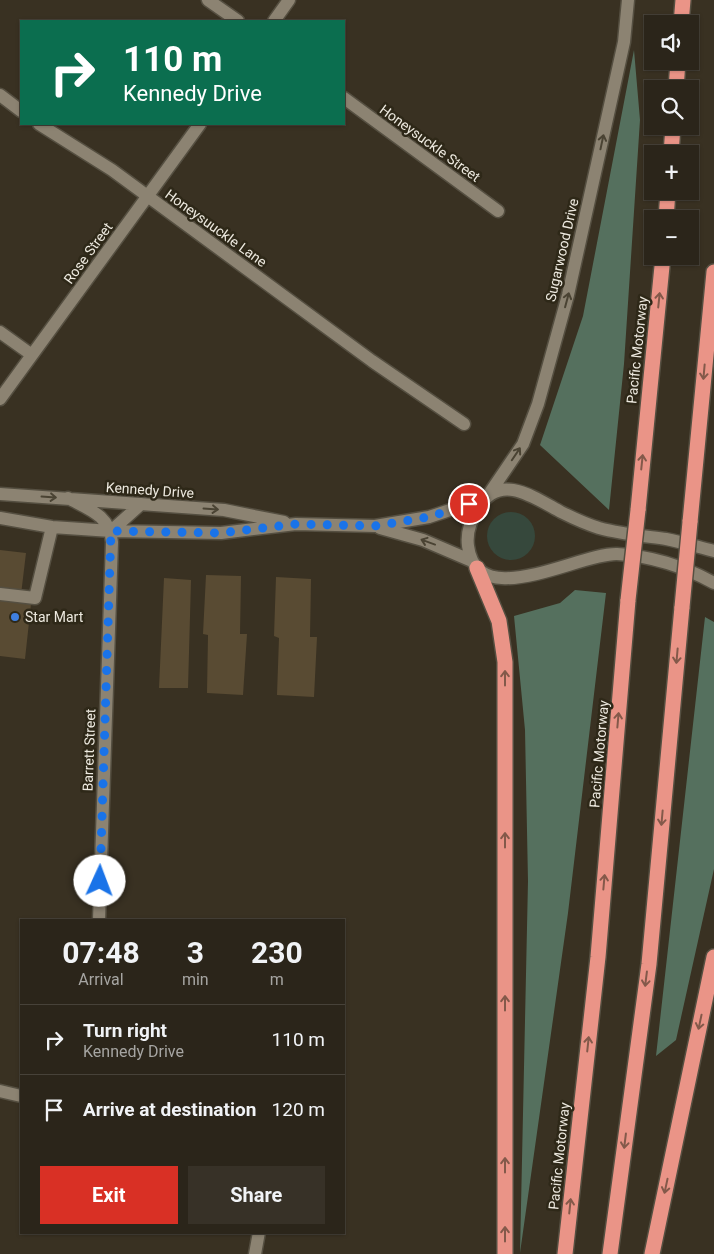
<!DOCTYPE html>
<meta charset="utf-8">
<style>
:root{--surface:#2b251a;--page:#373127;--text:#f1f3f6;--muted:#a6a5a2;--line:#474239;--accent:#d93025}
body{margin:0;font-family:Roboto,sans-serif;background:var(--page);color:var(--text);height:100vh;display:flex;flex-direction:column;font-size:19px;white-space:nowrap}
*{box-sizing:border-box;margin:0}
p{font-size:16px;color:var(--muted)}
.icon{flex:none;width:28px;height:28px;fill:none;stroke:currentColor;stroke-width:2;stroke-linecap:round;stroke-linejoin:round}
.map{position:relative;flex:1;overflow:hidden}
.panel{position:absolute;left:20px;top:919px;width:325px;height:315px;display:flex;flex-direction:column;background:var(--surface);border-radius:0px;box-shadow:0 1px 4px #0004,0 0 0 1px var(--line)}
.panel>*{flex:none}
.hud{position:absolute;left:20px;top:20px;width:325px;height:105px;border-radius:0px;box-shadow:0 1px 4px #0004,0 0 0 1px var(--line);background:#0b6e4f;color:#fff;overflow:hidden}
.fabs{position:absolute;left:644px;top:15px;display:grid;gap:10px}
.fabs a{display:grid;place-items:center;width:55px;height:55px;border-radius:0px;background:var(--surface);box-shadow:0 1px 4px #0004,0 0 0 1px var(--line);font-size:25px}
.pin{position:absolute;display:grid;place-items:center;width:42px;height:42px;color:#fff;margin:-21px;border:2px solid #fff;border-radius:50%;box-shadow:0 1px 5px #0007}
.me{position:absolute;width:55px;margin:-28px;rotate:2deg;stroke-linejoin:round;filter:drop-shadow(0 0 4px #0008)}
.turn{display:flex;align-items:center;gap:18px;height:105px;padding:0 20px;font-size:22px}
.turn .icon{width:65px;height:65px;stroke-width:2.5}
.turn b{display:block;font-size:35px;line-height:42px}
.eta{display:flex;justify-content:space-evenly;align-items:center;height:85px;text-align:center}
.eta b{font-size:30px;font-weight:700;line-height:35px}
.primary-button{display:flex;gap:10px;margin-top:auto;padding:10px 20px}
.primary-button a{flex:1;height:58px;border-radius:0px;background:var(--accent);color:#fff;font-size:20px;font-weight:700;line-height:58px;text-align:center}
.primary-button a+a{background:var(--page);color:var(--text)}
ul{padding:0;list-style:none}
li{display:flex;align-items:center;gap:15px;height:70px;padding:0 20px;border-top:1px solid var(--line)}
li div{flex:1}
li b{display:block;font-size:19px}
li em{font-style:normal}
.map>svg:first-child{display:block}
</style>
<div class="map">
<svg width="714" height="1254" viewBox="0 0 714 1254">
<rect width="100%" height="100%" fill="#393122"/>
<path fill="#36483c" d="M487 536a24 24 0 1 1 48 0a24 24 0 1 1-48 0Z"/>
<path fill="#55705e" d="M634 50 640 120 624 364 609 510 540 445 583 316Z
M575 590 606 593 568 913 520 1253 528 881 525 730 514 616 560 603Z
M705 617 714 622V869L676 1040 656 1056Z"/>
<path fill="#594b33" d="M0 550 26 553 20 603 31 604 25 659 0 656Z
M206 575 241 576 240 634H247L243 695 207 693 208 635 203 634Z
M276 577 311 579 310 637H317L314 697 277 695 279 638 274 636Z
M164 578 191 580 188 688H159Z"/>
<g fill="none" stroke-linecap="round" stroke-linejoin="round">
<g stroke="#554f41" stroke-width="15">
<path id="minor" d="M208 0 238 21
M274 21 289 0
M0 95 21 111
M344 98 498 211
M39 124 112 170 372 361 464 424
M0 332 32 355
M0 399 200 124
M0 494 224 510 284 522
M489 494 523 444 538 404 568 295 624 42 628 0
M68 498C88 509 110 515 112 542L99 920
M0 518 52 527 111 531 221 533 296 524 375 526 429 517 483 499
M380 528 423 540 472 561
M111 531 141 504
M714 551C698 547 682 542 666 539 644 536 621 534 599 528 586 524 573 518 561 512 535 498 500 472 479 507 471 519 466 531 468 546 477 614 578 553 617 554 650 556 685 567 714 583
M0 594 35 598 52 527
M0 1091 21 1096
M255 1254 259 1232"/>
</g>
<g stroke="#554f41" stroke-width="18">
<path id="highway" d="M681 24 683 0
M676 89 678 61
M671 154 673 126
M666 219 668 191
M638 510 663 256
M690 522 714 272
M477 568 499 621 505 662V1254
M565 1254 598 957 628 600
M610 1254 649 964 682 607
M652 1254 714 957"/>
</g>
<use href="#minor" stroke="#8c8372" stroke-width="12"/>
<use href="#highway" stroke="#ea9487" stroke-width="15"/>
<g stroke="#554f41" stroke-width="18" stroke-linecap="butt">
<path id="highway-bridge" d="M628 600 638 510
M682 607 690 522"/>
</g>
<use href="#highway-bridge" stroke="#ea9487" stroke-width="15"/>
</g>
<defs><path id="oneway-shaft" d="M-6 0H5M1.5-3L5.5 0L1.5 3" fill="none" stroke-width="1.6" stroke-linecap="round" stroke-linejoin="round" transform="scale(1.25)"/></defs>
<g stroke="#4a4333">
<use href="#oneway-shaft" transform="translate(602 142) rotate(-78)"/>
<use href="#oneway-shaft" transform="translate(567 300) rotate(-75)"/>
<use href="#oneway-shaft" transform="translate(516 454) rotate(-56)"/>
<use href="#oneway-shaft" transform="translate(49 497) rotate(4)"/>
<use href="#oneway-shaft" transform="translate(211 509) rotate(4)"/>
<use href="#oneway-shaft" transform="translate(428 542) rotate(-160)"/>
</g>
<g stroke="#83594a">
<use href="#oneway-shaft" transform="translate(659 300) rotate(-84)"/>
<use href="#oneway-shaft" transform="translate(704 372) rotate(95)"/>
<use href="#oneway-shaft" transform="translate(642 462) rotate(-84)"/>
<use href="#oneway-shaft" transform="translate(677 656) rotate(95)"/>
<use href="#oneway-shaft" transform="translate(505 678) rotate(-90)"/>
<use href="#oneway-shaft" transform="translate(618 720) rotate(-85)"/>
<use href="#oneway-shaft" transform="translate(662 818) rotate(95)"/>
<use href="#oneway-shaft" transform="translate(505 840) rotate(-90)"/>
<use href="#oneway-shaft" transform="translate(604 882) rotate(-85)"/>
<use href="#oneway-shaft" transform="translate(646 979) rotate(97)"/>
<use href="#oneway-shaft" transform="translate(505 1003) rotate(-90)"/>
<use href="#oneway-shaft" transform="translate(700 1022) rotate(102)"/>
<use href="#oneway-shaft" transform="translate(588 1044) rotate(-84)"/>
<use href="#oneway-shaft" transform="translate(625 1141) rotate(97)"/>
<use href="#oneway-shaft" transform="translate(505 1165) rotate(-90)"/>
<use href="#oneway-shaft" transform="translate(666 1186) rotate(102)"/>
<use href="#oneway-shaft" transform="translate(570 1206) rotate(-84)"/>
<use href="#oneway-shaft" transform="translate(505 1234) rotate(-90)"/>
</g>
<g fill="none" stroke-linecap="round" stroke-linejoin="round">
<path stroke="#1a73e8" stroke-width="9" stroke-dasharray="0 16.2" d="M100 881 111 531 221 533 296 524 375 526 429 517 469 504"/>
</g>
<circle fill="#3f7fe0" stroke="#2e2818" stroke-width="2" cx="15" cy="617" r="5"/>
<g text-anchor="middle" stroke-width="5" stroke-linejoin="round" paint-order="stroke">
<g font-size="14" fill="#ede9df" stroke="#2e2818">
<text transform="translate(430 143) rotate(36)" y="5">Honeysuckle Street</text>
<text transform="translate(216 228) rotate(36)" y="5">Honeysuuckle Lane</text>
<text transform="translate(562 250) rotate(-77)" y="5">Sugarwood Drive</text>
<text transform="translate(88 253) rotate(-54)" y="5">Rose Street</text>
<text transform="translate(637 350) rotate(-84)" y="5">Pacific Motorway</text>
<text transform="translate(150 490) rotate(4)" y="5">Kennedy Drive</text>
<text transform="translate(89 750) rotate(-88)" y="5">Barrett Street</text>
<text transform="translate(599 754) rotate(-85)" y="5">Pacific Motorway</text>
<text transform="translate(559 1156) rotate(-84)" y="5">Pacific Motorway</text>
</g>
<g font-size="14" fill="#ede9df" stroke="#2e2818" text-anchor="start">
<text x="25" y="622">Star Mart</text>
</g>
</g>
</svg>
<div class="fabs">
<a><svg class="icon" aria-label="sound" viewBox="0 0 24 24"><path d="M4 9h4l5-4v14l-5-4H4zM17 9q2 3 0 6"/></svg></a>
<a><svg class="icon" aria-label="search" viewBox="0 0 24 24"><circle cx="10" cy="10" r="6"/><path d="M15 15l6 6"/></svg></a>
<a>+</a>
<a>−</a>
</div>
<div class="pin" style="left:469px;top:504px;background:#d93025"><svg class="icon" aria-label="arrive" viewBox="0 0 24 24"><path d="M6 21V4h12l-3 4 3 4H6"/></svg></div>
<svg class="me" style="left:100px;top:881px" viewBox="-20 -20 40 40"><circle r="19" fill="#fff"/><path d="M0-13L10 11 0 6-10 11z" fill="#1a73e8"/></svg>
<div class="hud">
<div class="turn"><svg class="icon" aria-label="right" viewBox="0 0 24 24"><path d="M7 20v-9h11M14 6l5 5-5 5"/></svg><div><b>110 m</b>Kennedy Drive</div></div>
</div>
<section class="panel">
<div class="eta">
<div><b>07:48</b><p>Arrival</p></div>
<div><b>3</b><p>min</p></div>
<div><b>230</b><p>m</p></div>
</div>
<ul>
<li><svg class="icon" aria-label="right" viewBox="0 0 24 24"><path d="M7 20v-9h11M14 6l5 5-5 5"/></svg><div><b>Turn right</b><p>Kennedy Drive</p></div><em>110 m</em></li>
<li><svg class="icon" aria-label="arrive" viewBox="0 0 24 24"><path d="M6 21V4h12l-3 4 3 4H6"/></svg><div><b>Arrive at destination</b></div><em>120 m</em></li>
</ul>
<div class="primary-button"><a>Exit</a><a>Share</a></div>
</section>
</div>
